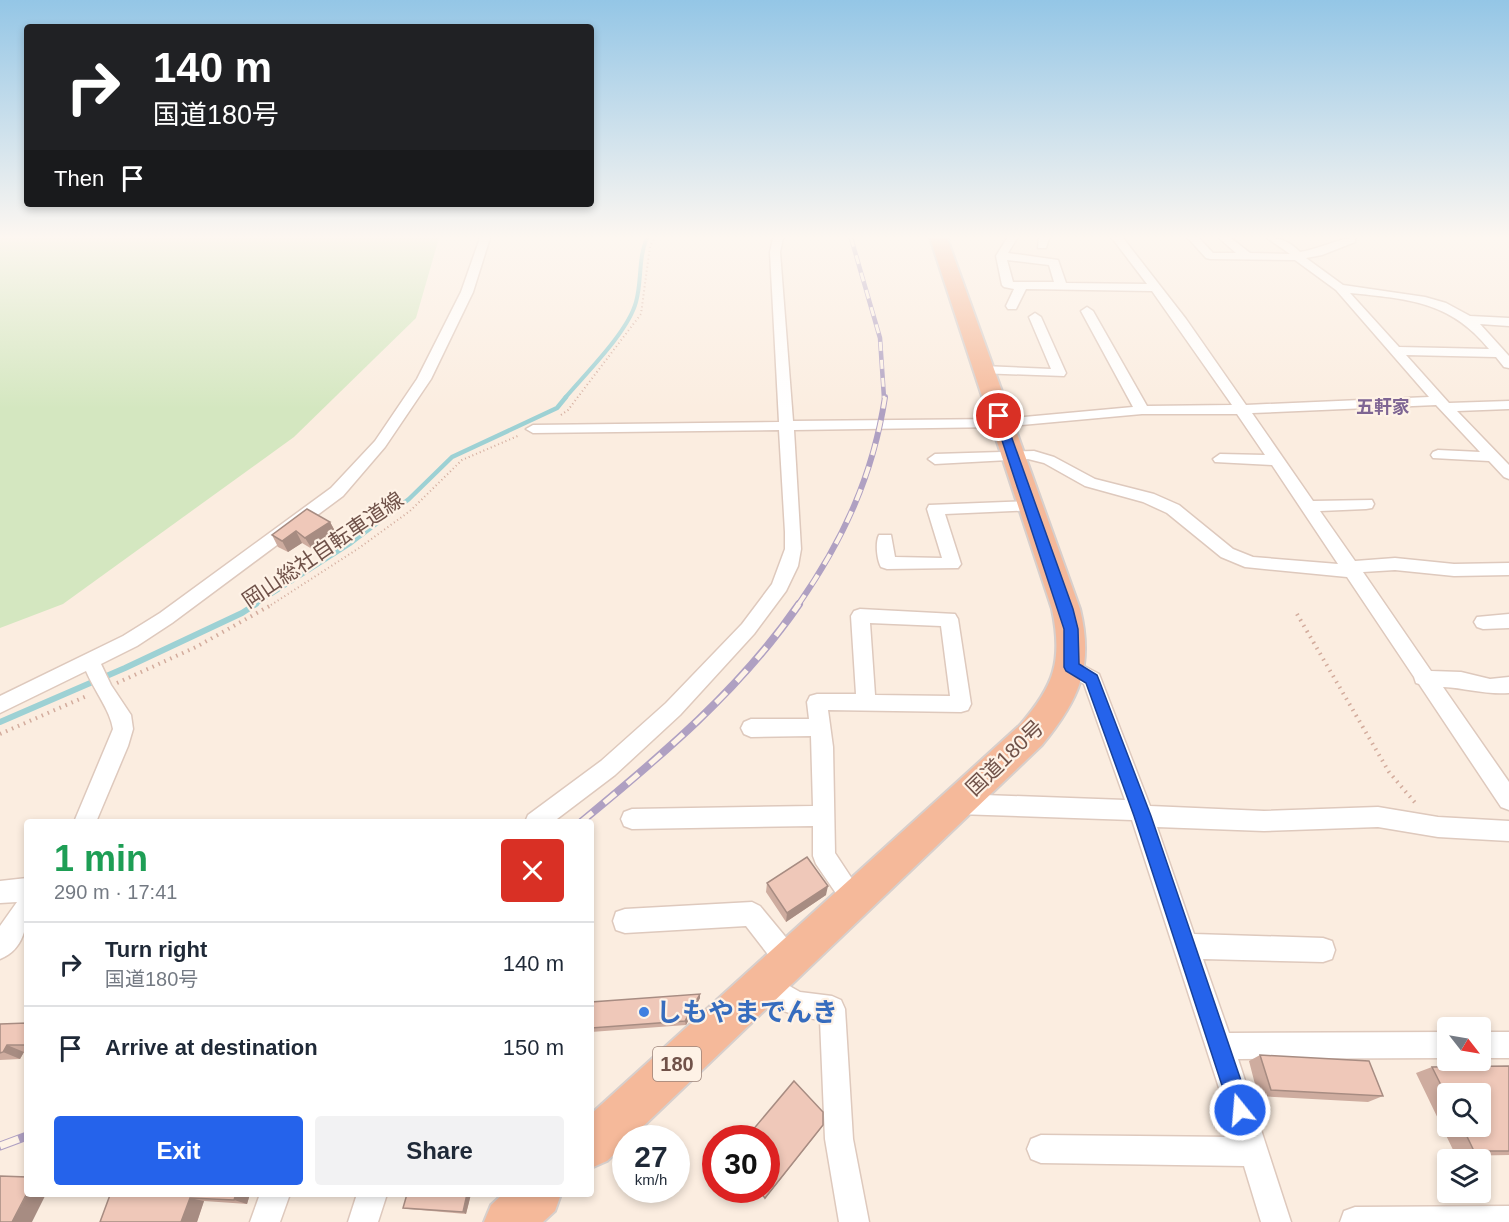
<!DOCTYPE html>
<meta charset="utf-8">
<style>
:root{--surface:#fff;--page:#f2f2f3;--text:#1f2937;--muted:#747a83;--line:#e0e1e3;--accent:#2563eb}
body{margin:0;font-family:Helvetica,"Noto Sans JP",sans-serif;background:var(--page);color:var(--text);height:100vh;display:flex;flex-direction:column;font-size:22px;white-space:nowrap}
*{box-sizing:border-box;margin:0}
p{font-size:20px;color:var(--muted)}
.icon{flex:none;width:33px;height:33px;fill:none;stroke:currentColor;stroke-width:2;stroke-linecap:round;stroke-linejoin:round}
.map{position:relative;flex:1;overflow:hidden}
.drawer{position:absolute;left:24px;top:819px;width:570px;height:378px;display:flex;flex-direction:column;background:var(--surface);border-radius:6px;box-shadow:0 3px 9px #0003}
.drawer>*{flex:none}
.top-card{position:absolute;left:24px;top:24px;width:570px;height:183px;border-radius:6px;box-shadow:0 3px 9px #0003;background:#202124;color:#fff;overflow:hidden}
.needle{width:39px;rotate:121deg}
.fabs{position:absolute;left:1437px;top:1017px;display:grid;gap:12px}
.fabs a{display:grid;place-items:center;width:54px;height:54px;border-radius:6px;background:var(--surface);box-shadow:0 3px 9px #0003;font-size:30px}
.speed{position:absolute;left:612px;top:1125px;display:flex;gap:12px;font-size:30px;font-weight:700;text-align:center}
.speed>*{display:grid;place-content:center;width:78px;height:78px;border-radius:50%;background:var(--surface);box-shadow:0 3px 9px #0003;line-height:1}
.speed small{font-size:15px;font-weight:400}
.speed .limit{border:9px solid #d22;background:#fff;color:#111}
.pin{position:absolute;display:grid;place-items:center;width:51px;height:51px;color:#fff;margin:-26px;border:3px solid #fff;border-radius:50%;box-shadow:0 2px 6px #0007}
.me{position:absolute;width:66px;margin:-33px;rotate:343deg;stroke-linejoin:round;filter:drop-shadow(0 0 4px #0008)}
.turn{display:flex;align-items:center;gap:21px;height:126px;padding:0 30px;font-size:27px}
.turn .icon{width:78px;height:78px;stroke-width:2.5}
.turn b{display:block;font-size:42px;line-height:51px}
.then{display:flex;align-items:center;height:57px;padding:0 30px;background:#0003;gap:12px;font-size:22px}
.round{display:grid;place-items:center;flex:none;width:63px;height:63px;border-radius:6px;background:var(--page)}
.headline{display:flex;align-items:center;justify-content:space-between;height:102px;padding:0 30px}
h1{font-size:36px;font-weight:600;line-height:45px;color:#1e9e55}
.button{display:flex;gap:12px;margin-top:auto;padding:12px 30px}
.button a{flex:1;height:69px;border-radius:6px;background:var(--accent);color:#fff;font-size:24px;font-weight:600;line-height:69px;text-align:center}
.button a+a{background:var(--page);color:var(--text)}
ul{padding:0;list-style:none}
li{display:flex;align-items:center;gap:18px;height:84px;padding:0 30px;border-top:2px solid var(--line)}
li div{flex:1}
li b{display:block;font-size:22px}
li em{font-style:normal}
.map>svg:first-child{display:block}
</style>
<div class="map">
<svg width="1509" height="1222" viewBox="0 0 1509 1222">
<rect width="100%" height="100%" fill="#fbede0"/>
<path fill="#d4e7c0" d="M0 238H439L416 318 294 437 63 604 0 628Z"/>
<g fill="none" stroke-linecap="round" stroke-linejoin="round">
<path stroke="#9dd1d4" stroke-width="4" d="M565 398C586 373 628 332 636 302 642 281 638 258 647 238"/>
<path stroke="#9dd1d4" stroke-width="4.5" d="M254 605 351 543 409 499 452 457 557 408 566 397"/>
<path stroke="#9dd1d4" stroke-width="6" d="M0 722 125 668 242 613 256 604"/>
<g stroke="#dec9bd" stroke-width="3">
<path id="minor" d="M480 238H490L473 292 431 379 385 447 343 496 172 623 137 646 101 664 111 685 131 715 133 729 128 746 96 822H74L113 729C110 710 94 690 86 671L0 713V696L123 636 160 613 331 488 375 441 417 379 461 292Z
M773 238H783L780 252 793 421 1001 419 1133 407 1081 311 1087 307 1093 311 1147 406 1232 405 1152 291 1026 289 1016 309H1008L1006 306 1014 289 1004 287 1002 285 996 256 1007 238H1017L1008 253 1058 260 1066 283 1147 284 1112 238H1123L1186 319 1246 405 1429 397 1336 290 1295 260 1210 259 1206 258 1188 238H1199L1213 253H1236L1219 238H1231L1250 253 1290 254 1267 238C1282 238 1290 242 1300 252 1320 249 1338 238 1355 238V242L1322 255 1306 258 1343 285 1425 297 1446 303 1470 316 1509 318V326L1480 324 1509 356V368L1504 367 1496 357 1406 355 1449 403 1509 401V409L1457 411 1509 465V479L1504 477 1489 461 1433 458 1431 455 1433 452 1438 450 1480 452 1436 405 1252 413 1313 501 1372 500 1374 504 1372 508 1366 509 1320 511 1355 561 1395 558 1454 564 1509 563V575L1454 576 1395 570 1363 572 1431 671 1461 672 1490 679 1509 677V693C1486 695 1466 688 1443 687L1509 782V810L1501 807 1419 684 1416 683 1414 677 1347 577 1245 567 1221 557 1167 513 1143 502 1085 486 1044 463 1028 459 935 464 928 459 935 454 1034 451 1054 457 1095 479 1154 494 1179 505 1233 549 1253 557 1338 564 1272 465 1215 462 1213 459 1220 454 1265 455 1237 414H1142L1001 427 794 430 801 549 798 566 786 591 754 634 680 715 615 775 553 822H525L528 815 601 761 666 703 742 624 772 584 785 549V532L779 430 533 433 526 429 533 425 779 422 770 252ZM1007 260 1049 265 1054 282H1013ZM1350 293C1408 299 1450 301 1489 349L1399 347Z
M1039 238H1049L1046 248H1038Z
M1035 313 1041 317 1066 373 1064 376 978 373 976 370 983 366 1051 369 1029 317Z
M1030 501 1036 502 1038 506 1036 510 945 514 961 564 958 568 887 569 881 567C877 560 875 543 879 535H891L895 557 942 558 927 509 929 505Z
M860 609 955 614 958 619 971 704 968 710 961 712 828 710 833 747 835 853 866 900 862 908 854 912 846 908 816 864 813 856V826L632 829 624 826 621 819 624 812 632 809 813 806 811 736 751 737 744 734 741 728 744 722 751 719H809L807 702 810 696 817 694H856L851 616 854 611ZM870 623 941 626 950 696 875 695Z
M1509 614V628L1483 629 1477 627 1474 622 1477 617Z
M1071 659 1099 674 1150 806 1264 811 1378 807 1438 817 1509 821V841L1438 837 1378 827 1264 831 1157 827 1194 934 1323 938 1332 941 1335 950 1332 959 1323 962 1203 959 1229 1033 1448 1032V1058L1238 1059 1291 1222H1261L1244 1166 1041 1163 1031 1159 1027 1149 1031 1139 1041 1135 1235 1137 1132 820 957 814 949 811 946 804 949 797 957 794 1125 800 1084 684 1064 672 1061 667 1064 662Z
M27 878C27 906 33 946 0 959V926L17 902 0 903V881Z
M752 902 760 906 798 952 801 961 798 970 789 973 780 970 746 926 625 933 616 930 613 921 616 912 625 909Z
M763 971 800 992 832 996 841 1000 845 1009 853 1139 869 1222H839L825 1139 820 1020C797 1017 760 1007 750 984L754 975Z
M1480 1032H1509V1058H1480Z
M260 1194H290L280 1222H250Z
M357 1194H387L378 1222H348Z
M1509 1206V1222H1340L1344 1211 1355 1207Z"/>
</g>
<g stroke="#d7cfcc" stroke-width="4">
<path id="trunk" d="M930 238H947L1080 609C1094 667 1079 700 1042 745L631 1138H626V1143L607 1161 591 1168V1114L1020 725C1054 686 1063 661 1052 609Z
M503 1194H561L555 1211 543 1222H484L491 1205Z"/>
</g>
<path stroke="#d3ac9d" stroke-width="2" stroke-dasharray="1 3" stroke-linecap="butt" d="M561 415 568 410 641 314 650 246 655 238
M271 605 359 548 410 511 462 460 520 435"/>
<path stroke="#d3ac9d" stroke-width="4" stroke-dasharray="1.5 5" stroke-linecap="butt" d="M1297 614 1389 772 1417 805
M117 683 196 647 273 604
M0 734 89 695"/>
<use href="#minor" fill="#fff" fill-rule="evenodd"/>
<use href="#trunk" fill="#f5b99a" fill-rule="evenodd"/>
<g stroke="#afa0c2" stroke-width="4.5">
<path id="rail-far3" d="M851 238 880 338 884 398"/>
</g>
<g stroke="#afa0c2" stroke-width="6">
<path id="rail-far2" d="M798 605C843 540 873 476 885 397"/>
</g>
<g stroke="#afa0c2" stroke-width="8">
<path id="rail-far1" d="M581 822C661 756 740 690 799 604"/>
</g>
<g stroke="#afa0c2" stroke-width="9">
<path id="rail" d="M0 1146 27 1136"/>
</g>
<use href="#rail-far3" stroke="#fef2e6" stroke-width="3" stroke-dasharray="9" stroke-linecap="butt"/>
<use href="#rail-far2" stroke="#fef2e6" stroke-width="4" stroke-dasharray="12" stroke-linecap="butt"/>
<use href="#rail-far1" stroke="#fef2e6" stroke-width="5" stroke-dasharray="15" stroke-linecap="butt"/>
<use href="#rail" stroke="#fef2e6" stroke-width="7" stroke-dasharray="20" stroke-linecap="butt"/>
</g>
<path fill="#ceac9f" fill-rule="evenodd" d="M330 522 336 533 312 549 302 543 288 552 278 547 272 535Z
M767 883 826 895 786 922 766 892Z
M700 998 686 1025 591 1032V1002Z
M27 1023V1052H24L20 1059 0 1060V1024Z
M1260 1055 1383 1096 1368 1102 1258 1096 1249 1061Z
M1509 1066V1155L1456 1156 1416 1073 1432 1067ZM1448 1094 1480 1126H1448Z
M250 1194 247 1204 204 1201 197 1222H100L110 1195Z
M471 1194 466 1214 408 1209 403 1208Z"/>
<path fill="#a78c82" d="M330 522 336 533 312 549 305 538Z
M296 531 302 543 288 552 282 541Z
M828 886 826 895 786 922 787 913Z
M700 994V998L686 1025 685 1021Z
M7 1045 24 1052 20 1059 3 1052Z
M823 1125 822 1127 764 1200 765 1198Z
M27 1194H46L32 1222H12Z
M236 1194H250L247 1204 234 1200Z
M467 1194H471L466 1214 463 1212Z
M190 1198 204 1201 197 1222H181Z"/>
<path fill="#efc8b9" stroke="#a78c82" stroke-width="1.5" d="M307 509 330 522 305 538 296 531 282 541 272 535Z
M807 857 828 886 787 913 767 883Z
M700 994 685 1021 591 1028V1002Z
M27 1023V1045H7L3 1052 0 1053V1024Z
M1260 1055 1369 1061 1383 1096 1271 1090Z
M1509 1066V1151H1474L1462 1126H1480V1094H1448V1099L1432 1067Z
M794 1081 823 1112V1125L765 1198 758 1190H766V1138H746Z
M0 1176 27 1177V1193L12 1222H0Z
M124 1194H236L234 1200 190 1198 181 1222H100L110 1195Z
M407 1194H467L463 1212 403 1208Z"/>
<linearGradient id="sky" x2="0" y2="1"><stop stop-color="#94c6e6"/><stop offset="0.58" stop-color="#fdf7f1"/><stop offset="1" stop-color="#fdf7f1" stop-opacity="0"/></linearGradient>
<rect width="1509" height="409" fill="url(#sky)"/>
<path fill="#2563eb" stroke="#184099" stroke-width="1.5" d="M999 413 1004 416 1073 609 1078 629 1079 664 1097 675 1099 680 1151 816 1251 1110 1248 1117 1240 1120 1233 1117 1230 1110 1134 816 1086 683 1066 671 1064 667V629L994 416Z"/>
<circle fill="#3f7fe0" stroke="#fef2e6" stroke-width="2" cx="644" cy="1012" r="6"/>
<g text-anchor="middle" stroke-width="4.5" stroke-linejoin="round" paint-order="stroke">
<g font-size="18" font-weight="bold" fill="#7e6593" stroke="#fef2e6">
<text x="1383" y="413">五軒家</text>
</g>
<rect fill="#fef2e6" stroke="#9b8278" stroke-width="1.5" x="653" y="1047" width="48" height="34" rx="4.5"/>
<g font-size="20" font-weight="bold" fill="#705249">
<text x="677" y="1071">180</text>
</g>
<g font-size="21" fill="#705249" stroke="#fef2e6">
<text transform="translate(323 550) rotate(-34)" y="7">岡山総社自転車道線</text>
<text transform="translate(1005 758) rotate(-44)" y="7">国道180号</text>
</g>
<g font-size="26" font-weight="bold" fill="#366cbe" stroke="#fef2e6" text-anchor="start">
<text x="656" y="1021">しもやまでんき</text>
</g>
</g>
</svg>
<div class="fabs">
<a><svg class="needle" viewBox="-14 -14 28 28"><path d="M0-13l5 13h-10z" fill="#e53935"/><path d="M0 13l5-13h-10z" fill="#747a83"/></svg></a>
<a><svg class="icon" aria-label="search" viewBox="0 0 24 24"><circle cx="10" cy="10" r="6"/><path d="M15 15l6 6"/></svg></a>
<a><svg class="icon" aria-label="layers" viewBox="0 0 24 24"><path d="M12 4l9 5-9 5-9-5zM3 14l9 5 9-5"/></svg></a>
</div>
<div class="speed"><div>27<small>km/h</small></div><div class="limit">30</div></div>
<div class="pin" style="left:999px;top:416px;background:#d93025"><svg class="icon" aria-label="arrive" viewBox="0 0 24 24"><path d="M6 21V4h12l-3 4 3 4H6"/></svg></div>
<svg class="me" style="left:1240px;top:1110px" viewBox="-20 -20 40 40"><circle r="17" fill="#2563eb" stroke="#fff" stroke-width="3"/><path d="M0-11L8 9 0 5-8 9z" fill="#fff"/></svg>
<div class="top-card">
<div class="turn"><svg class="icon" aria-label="right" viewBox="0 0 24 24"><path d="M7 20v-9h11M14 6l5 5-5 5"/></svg><div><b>140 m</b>国道180号</div></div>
<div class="then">Then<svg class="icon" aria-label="arrive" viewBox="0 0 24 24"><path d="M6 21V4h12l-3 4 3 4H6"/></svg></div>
</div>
<section class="drawer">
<div class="headline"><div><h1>1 min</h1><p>290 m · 17:41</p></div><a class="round" style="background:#d93025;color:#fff"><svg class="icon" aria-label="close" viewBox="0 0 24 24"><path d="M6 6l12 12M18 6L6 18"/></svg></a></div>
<ul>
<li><svg class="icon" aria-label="right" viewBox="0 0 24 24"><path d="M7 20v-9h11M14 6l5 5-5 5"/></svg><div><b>Turn right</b><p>国道180号</p></div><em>140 m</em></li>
<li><svg class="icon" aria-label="arrive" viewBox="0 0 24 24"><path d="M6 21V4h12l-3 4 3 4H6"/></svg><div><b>Arrive at destination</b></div><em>150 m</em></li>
</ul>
<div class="button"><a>Exit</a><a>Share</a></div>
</section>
</div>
